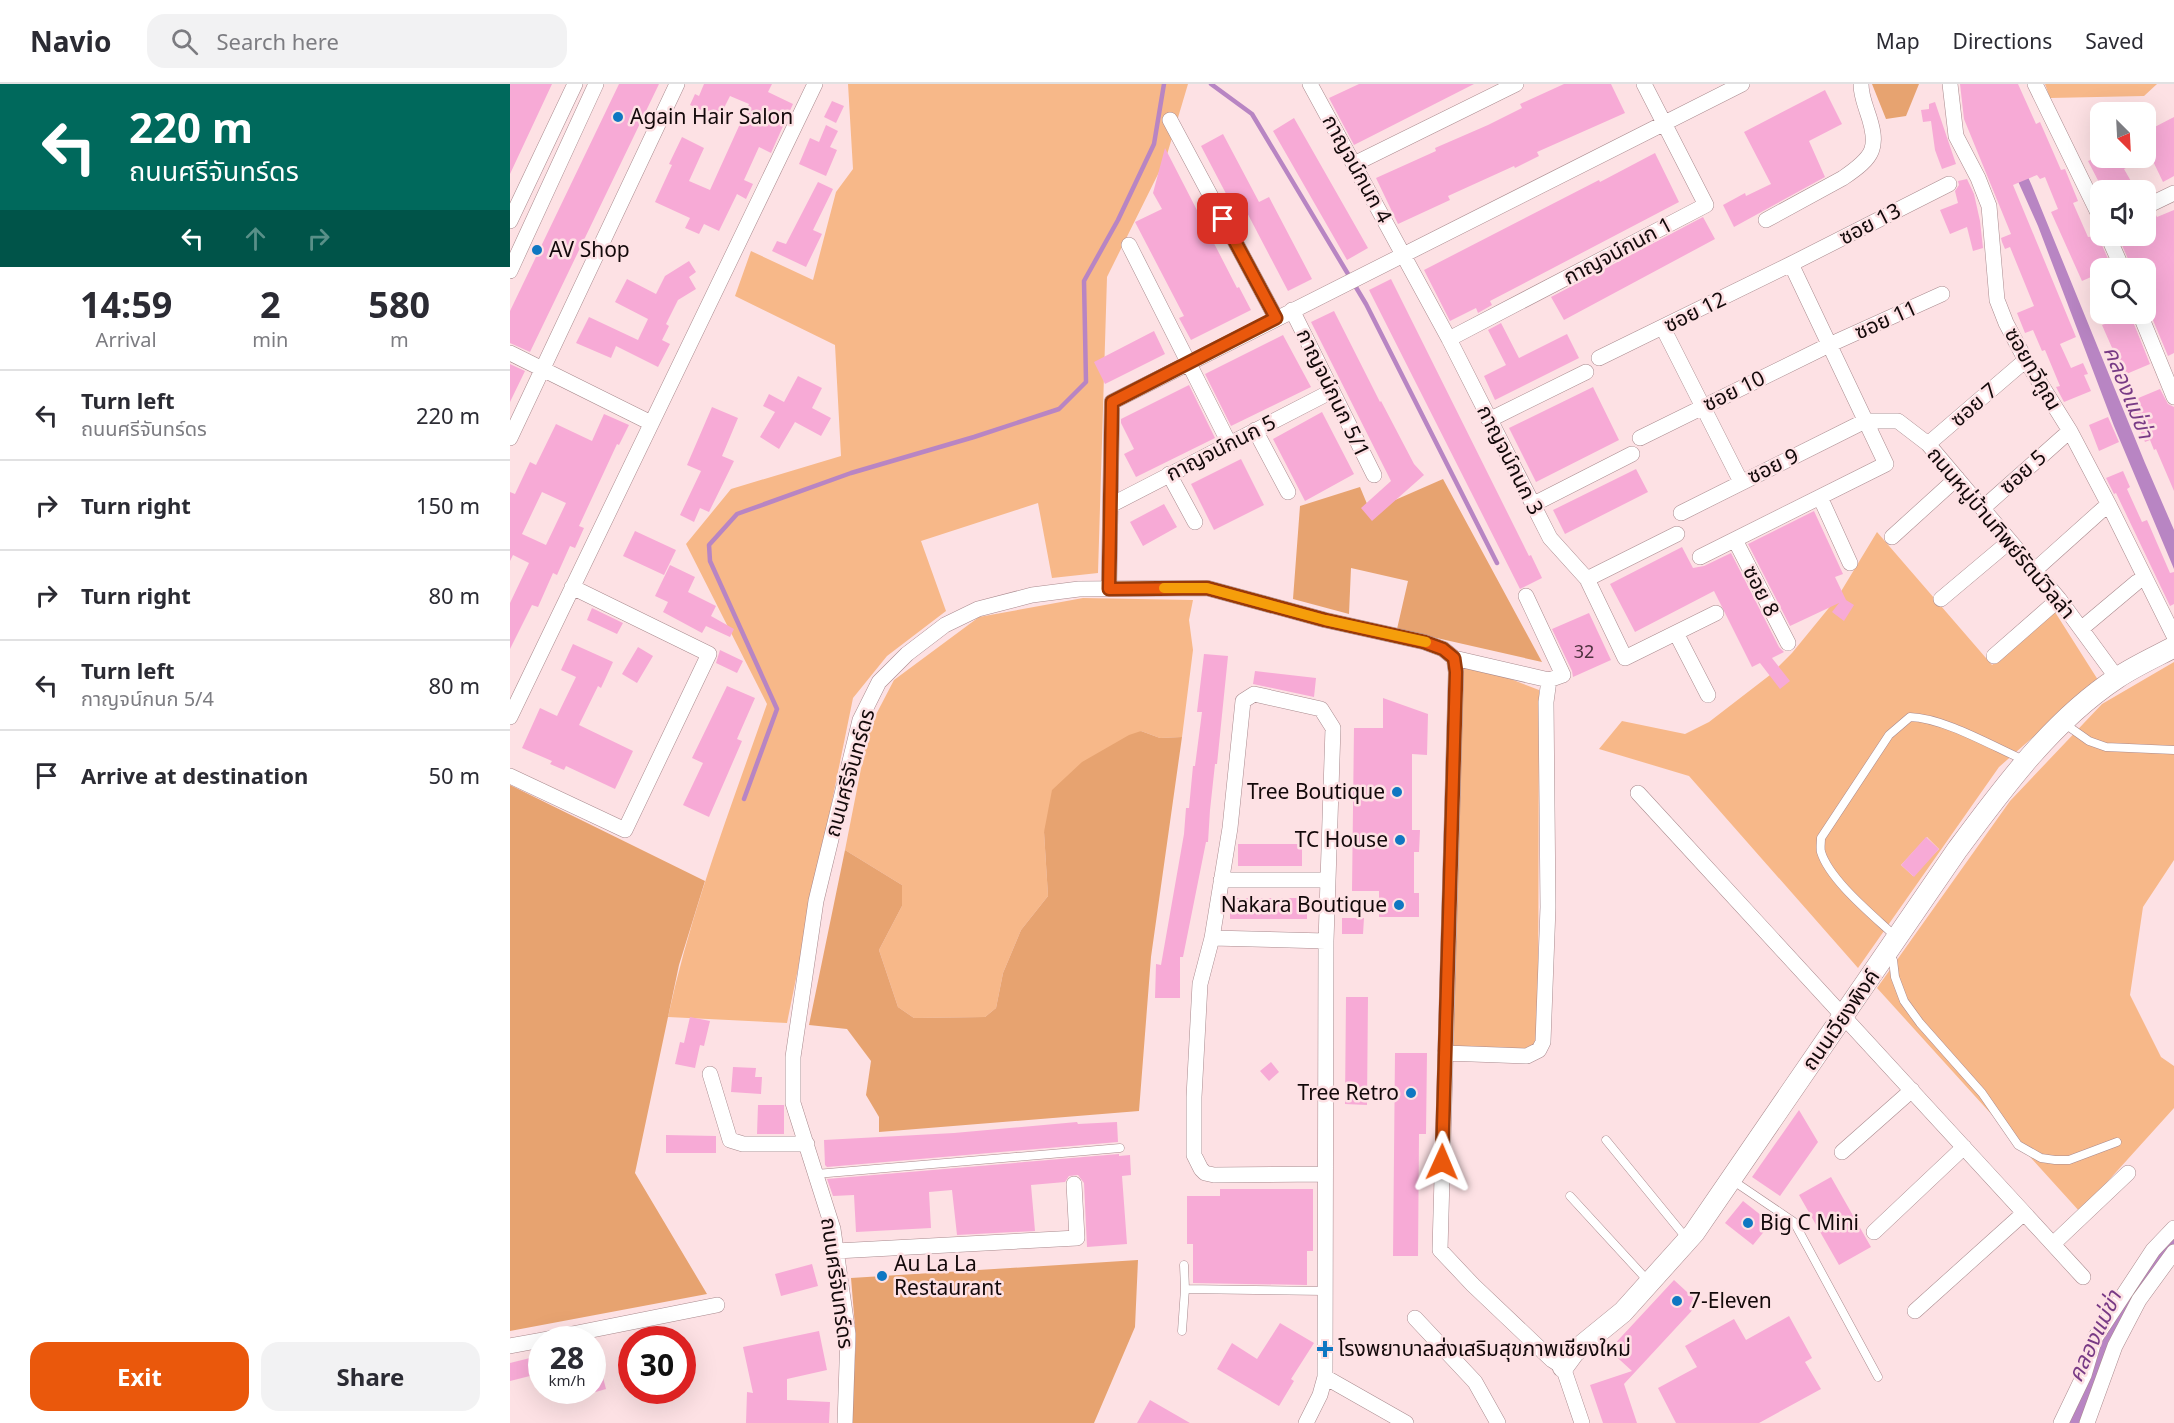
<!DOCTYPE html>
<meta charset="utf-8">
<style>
:root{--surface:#fff;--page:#f2f2f3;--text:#2b2b33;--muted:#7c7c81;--line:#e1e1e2;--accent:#ea580c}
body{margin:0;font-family:"Noto Sans","Noto Sans Thai",sans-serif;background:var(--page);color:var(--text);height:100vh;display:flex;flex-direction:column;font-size:22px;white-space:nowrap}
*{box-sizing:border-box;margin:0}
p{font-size:20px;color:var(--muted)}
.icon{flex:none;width:33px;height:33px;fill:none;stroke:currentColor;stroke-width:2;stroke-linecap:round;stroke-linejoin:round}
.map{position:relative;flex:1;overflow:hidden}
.details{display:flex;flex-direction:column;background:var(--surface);width:510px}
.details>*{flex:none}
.hud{background:#00695c;color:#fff;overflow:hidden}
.needle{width:39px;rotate:156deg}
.tools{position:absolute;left:1580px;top:18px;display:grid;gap:12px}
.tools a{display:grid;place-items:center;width:66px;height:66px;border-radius:12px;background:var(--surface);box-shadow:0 6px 24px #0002;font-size:30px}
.speed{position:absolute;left:18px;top:1242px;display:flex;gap:12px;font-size:30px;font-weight:700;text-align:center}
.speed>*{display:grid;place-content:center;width:78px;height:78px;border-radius:50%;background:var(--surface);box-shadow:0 6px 24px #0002;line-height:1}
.speed small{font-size:15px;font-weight:400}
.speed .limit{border:9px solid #d22;background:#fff;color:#111}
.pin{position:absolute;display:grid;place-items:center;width:51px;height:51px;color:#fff;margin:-26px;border-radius:12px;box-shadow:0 3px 9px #0006}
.me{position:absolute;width:66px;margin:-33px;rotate:1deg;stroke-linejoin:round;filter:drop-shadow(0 0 4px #0008)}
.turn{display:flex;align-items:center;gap:21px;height:126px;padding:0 30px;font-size:27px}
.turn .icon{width:78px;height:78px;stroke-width:2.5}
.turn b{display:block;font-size:42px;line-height:51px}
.lanes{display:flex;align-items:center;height:57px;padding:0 30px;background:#0003;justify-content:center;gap:30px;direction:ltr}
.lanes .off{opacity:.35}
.eta{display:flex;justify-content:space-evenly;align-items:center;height:102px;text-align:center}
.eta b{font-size:36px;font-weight:700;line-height:42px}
.cta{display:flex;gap:12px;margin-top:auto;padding:12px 30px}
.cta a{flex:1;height:69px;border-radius:18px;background:var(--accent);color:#fff;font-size:24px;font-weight:700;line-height:69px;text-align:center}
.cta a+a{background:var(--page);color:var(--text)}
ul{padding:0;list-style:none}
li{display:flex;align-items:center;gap:18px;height:90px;padding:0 30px;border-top:2px solid var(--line)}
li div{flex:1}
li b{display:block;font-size:22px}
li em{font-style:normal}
header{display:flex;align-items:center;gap:36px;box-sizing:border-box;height:84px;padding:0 30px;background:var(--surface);border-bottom:2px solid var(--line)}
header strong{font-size:28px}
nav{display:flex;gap:33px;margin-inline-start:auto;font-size:21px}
.search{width:420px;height:54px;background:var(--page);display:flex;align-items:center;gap:15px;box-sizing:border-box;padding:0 21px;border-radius:18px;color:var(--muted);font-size:22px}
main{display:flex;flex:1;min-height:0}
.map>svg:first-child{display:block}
</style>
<header>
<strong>Navio</strong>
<div class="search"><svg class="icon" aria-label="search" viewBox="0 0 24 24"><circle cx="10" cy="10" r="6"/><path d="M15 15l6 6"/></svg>Search here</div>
<nav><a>Map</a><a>Directions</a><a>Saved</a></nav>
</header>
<main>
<section class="details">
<div class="hud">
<div class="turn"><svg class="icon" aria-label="left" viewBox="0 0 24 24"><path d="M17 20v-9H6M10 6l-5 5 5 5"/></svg><div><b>220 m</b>ถนนศรีจันทร์ดร</div></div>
<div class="lanes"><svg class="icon" aria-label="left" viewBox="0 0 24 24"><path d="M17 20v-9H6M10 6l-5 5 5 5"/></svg><svg class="icon off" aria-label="ahead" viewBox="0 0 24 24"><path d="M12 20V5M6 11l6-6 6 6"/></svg><svg class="icon off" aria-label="right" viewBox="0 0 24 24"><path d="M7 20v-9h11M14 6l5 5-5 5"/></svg></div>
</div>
<div class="eta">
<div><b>14:59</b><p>Arrival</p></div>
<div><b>2</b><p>min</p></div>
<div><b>580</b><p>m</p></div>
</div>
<ul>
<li><svg class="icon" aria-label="left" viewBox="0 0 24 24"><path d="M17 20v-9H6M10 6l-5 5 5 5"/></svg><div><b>Turn left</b><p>ถนนศรีจันทร์ดร</p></div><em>220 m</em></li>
<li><svg class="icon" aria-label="right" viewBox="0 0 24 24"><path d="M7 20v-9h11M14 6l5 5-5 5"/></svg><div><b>Turn right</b></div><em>150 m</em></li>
<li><svg class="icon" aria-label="right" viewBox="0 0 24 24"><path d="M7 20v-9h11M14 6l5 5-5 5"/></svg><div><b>Turn right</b></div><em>80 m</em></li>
<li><svg class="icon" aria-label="left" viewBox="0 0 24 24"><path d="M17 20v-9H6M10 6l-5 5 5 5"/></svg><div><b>Turn left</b><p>กาญจน์กนก 5/4</p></div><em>80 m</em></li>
<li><svg class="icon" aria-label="arrive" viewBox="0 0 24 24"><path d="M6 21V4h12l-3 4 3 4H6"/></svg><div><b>Arrive at destination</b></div><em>50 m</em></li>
</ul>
<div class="cta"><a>Exit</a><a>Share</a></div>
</section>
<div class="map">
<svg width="1664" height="1339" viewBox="0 0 1664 1339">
<rect width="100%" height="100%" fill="#fde1e4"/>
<path fill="#f7b889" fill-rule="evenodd" d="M338 0H678L656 74 597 193 588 489 542 494 528 419 411 457 436 527 377 572 343 614 277 939 158 933C181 826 221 723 257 620L176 460 221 405 331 372 325 261 225 212 241 167 303 196 326 108 343 85Z
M1535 0H1647L1634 12 1540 14Z
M1367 448 1482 581 1545 528 1588 596 1489 683 1348 884 1179 692 1089 665 1112 637 1175 650 1199 638 1260 591 1282 569 1327 514ZM1417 753 1429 765 1403 792 1391 781Z
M573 514 683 516 679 536 683 566 672 653 650 654 631 647 534 748 538 812 511 846 493 889 486 924 475 933 404 934 388 923 369 866 392 822V801L335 766 359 644 384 596 469 533Z
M1664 578V776L1633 823 1620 911 1651 973 1664 982V1024L1570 1128 1367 904 1500 717 1592 620Z
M965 581 1029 606 1028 958 1016 967 943 963 952 584Z"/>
<path fill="#e7a370" d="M1362 0H1409L1396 32 1376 35Z
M933 395 1032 578 887 545 898 497 841 484 839 530 783 515 790 422 850 403 860 427Z
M631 647 650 654 672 653 641 873 629 1027 369 1048V1033L356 1011 361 977 337 945 299 941 335 766 392 801V822L369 866 388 923 404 934 475 933 486 924 493 889 511 846 538 812 534 748 542 706 572 678 619 651Z
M0 701 195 797 169 881 125 1089 197 1210 0 1247Z
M628 1176 625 1243 584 1339H341L346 1255 341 1194Z"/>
<path fill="#b885c3" d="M1468 8 1483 14 1522 102 1635 379 1664 446V485L1604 342 1528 142Z
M1664 1148V1163L1572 1335 1569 1339H1556L1589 1255Z"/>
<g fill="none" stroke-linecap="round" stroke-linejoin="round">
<path stroke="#b885c3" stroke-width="4.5" d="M701 0 742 30 856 220 987 479
M234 715 267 625 200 477 199 461 227 430 341 389 464 353 549 325 576 298 574 197 608 136 644 60 654 0"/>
</g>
<path fill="#f7aad6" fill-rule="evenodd" d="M0 0H42L0 90Z
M109 0H149L20 268 0 259V227Z
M194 0H262L258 8 283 20 261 69 249 63 234 96 243 100 236 115 227 110 209 147 194 140 189 150 175 144 180 134 145 118 162 81 159 80 172 53 194 64 179 97 200 106 239 20 220 12 209 34 180 21 185 10 189 12Z
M849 0H964L844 61 819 14Z
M1054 0H1101L1115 29 1027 68 1029 72 1005 84 1004 82 938 112 940 116 888 140 866 94 926 67 925 64 978 41 1012 24 1010 20Z
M1450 0H1508L1526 40 1530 38 1551 86 1555 85 1568 117 1563 119 1578 153 1588 152 1602 184H1590V189L1572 197 1541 128 1548 125 1535 93 1530 95 1527 91 1503 101 1566 253 1550 260 1561 284 1573 279 1578 290 1574 291 1581 307 1554 318 1546 303 1550 302 1535 266 1532 267 1523 246 1515 249 1507 229 1524 222 1500 163 1495 165 1492 158 1491 154 1501 150 1454 35Z
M1315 6 1332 40 1299 57 1315 93 1224 143 1213 121 1235 109 1236 112 1261 100 1234 48Z
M322 17 334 22 326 39 314 33Z
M1425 18 1446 80 1432 85 1425 66 1421 37 1413 38 1411 26 1419 25V20Z
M1664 33V92L1653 98 1640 71 1614 85 1626 106H1593L1578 77 1585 74H1635V48Z
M784 34 858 164 837 176 763 47Z
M316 41 328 47 320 63 327 66 316 92 289 80 300 54 309 58Z
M713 50 749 118 759 113 802 195 778 207 732 119 723 123 691 62Z
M655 64 727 204 729 203 741 226 681 256 669 234 674 232 625 138 652 125 643 109Z
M1145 69 1169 118 980 217 982 221 968 229 966 224 940 237 914 186 1089 96 1090 98Z
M1457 95 1464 110 1470 137 1473 164 1463 167 1457 143 1440 150 1430 126 1448 119 1445 107 1449 101 1448 97Z
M308 98 323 105 303 146 312 150 296 183 262 167 267 157 276 160Z
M1664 126V269L1658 272 1635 217V184H1622L1608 152H1635V133L1645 129 1647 133Z
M1193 133 1205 155 1054 236 1041 213Z
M179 177 186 188 179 193 186 205 168 216 156 240 159 242 152 256 160 260 148 283 106 262 101 274 66 259 79 233 128 256 138 235 105 218 117 195 146 210 155 192Z
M881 195 1019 472 1021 471 1032 494 1010 505 859 206Z
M824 227 870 318 871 317 904 380 914 391 862 437 851 424 881 397 801 238Z
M1620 230 1640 280 1614 291 1592 241Z
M991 239 1009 274 1057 250 1069 274 985 316 974 292 996 281 978 246Z
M644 247 655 270 595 300 584 278Z
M773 251 801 303 721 342 695 290Z
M0 280 15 287 0 318Z
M288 292 312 304 302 324 321 334 311 352 285 338 269 365 250 353 265 328 253 322 259 310 274 318Z
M679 301 705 354 626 393 614 370 624 365 611 339V335Z
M1083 303 1109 356 1026 398 999 344Z
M1650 305 1658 320 1664 323V407L1646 365 1644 366 1640 356 1635 358 1624 332 1620 334 1614 320Z
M202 323 228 334 212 372 224 377 199 428 190 424 184 438 170 431 191 387 177 381Z
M812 328 844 390 795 417 763 355Z
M94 330 119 341 109 361 107 360 69 442 74 444 65 464 60 462 47 491 43 489 28 523 22 521 0 565V519L19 479 3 471 0 477V408L5 410 20 378 26 381 46 340 82 357ZM32 408 56 419 36 461 12 450Z
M1598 333 1609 358 1589 367 1579 341Z
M731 375 754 421 704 446 681 400Z
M1126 385 1138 408 1055 450 1043 426Z
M1613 387 1620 403 1617 405 1632 438 1637 436 1660 489 1664 488V520L1660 522 1606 409 1604 410 1596 394Z
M654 420 667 443 633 462 620 438Z
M1304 427 1333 490 1325 493 1336 516 1344 521 1334 537 1322 528 1329 519 1280 542 1238 460Z
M125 447 166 466 154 491 113 472Z
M1172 463 1183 484 1194 482 1221 469 1269 563 1274 568 1262 574 1280 597 1270 605 1250 579 1242 583 1204 507 1125 548 1100 500Z
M160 481 185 493 178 508 206 522 201 532 224 545 220 553 196 542 192 549 153 528 158 518 145 512Z
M82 524 113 539 107 550 77 536Z
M1079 529 1101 576 1063 593 1062 587 1042 545Z
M63 560 103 578 91 604 88 602 69 641 123 667 105 705 56 682 54 686 40 680 42 677 12 664 30 624 47 632 66 593 51 586Z
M128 563 143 572 127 599 112 590Z
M210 566 233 577 227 589 206 579Z
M694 570 718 572 707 680H705L700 726 698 758H696L673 873H670V914H645L646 880 651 881 674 750 676 724H679L683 682H685L692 628H687Z
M745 587 806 594 804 613 743 600Z
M217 602 245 614 227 655 232 657 199 733 173 721 193 679 182 674Z
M873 614 918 630 917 671 902 670V746H910L909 768H904V809H909V833H869V807H842L844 644H873Z
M1416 753 1429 765 1404 793 1391 781Z
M728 760H792V782H728Z
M720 814H797V835H720Z
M832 834H854L853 850H832Z
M836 913H858L857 1021 835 1020Z
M180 933 200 937 194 962 190 961 185 984 165 980 170 958 174 959Z
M885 969H917L916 1050H909L908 1172H883Z
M761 978 769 988 759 997 750 987Z
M223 983 246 984 245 993H252L251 1010 221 1008Z
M248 1021H274V1050H247Z
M1289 1026 1308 1058 1270 1112 1242 1093Z
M567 1038 568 1040 607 1038 608 1058 317 1083 315 1081 314 1056 444 1049Z
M156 1051 206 1052V1069H156Z
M609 1070V1072L620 1071 621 1091 612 1092 617 1160 577 1163 574 1099 568 1091 559 1092 555 1098 521 1101 525 1147 447 1151 442 1106 419 1108 421 1144 346 1148 344 1111 323 1112 317 1095Z
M1321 1093 1361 1163 1329 1181 1289 1111Z
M710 1105H803V1167H797V1201L683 1199V1160H677V1112H710Z
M1233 1117 1261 1139 1243 1161 1215 1139Z
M302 1180 308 1202 271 1212 265 1190Z
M1164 1196 1189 1219 1114 1300 1127 1339H1093L1080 1301 1122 1287 1099 1266Z
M1279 1232 1302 1274 1295 1278 1311 1305 1249 1339H1166L1148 1304 1187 1283 1175 1262 1224 1235 1236 1256Z
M770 1239 804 1259 781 1295 784 1297 769 1322 707 1285 722 1259 747 1275Z
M309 1247 317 1286 277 1295V1316L320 1318 319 1339H236L237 1308 243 1309 233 1263Z
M87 1270 96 1305 82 1309V1271Z
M32 1271V1289L0 1297V1279Z
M640 1316 680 1339H627Z"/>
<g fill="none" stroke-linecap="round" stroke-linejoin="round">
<g stroke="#a98a8e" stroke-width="9">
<path id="lane" d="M1555 640 1579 657 1596 663 1664 666
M1386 853C1364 832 1320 797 1311 768 1310 764 1311 759 1311 754L1379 651 1400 633C1434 634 1482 662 1514 676
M1377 871 1383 876 1385 893 1394 917 1410 939 1472 1009 1508 1061 1531 1074 1545 1076H1559L1607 1058
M1096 1056 1177 1155
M306 1090 610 1064
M1222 1096 1284 1138 1368 1293
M1060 1112 1139 1198
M675 1205 815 1207
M672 1247 675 1205 674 1181"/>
</g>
<g stroke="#a98a8e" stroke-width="16">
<path id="street" d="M800 0 939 255 1040 454 1077 495 1115 574 1206 529
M1440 0 1446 52 1468 94 1479 122 1487 216 1496 239 1515 275 1560 347 1600 423 1664 552
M1525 0 1590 133
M660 36 766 234
M844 80 1006 0
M1635 123 1664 109
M1256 136 1333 94C1364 73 1370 64 1357 27 1354 18 1351 10 1351 0
M0 137 65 0
M1598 152 1612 184
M619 161 719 359
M0 187 86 0
M782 226 864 391
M1630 230 1664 313
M1153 244 1231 398
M939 255 1196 121 1134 0
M0 269 141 339
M1089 274 1281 180 1439 100
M979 336 1076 288
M745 346 778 408
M0 354 167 0
M1130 354 1319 261 1432 210
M1418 360 1510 281
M659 390 685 438
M1310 413 1340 479
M601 421 822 307
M1022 421 1122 370
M1473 424 1554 352
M1171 429 1355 337H1388L1418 360 1549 515 1607 594
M1382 453 1447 394
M1225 456 1278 559
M1190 473 1376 380 1281 180
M1525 486 1593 425
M1077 495 1167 450
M599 505 602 318 1232 0
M1016 512 1053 591 1039 596
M1431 515 1500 457
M1571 545 1627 498
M1166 549 1198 611
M1484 572 1549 515
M944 574 946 588 930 1166 963 1201 1042 1276 1053 1283 1072 1339
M0 633 305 0
M0 692 115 746 199 570 62 503
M1128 709 1573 1193
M711 796H818
M702 854 816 857
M935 969 1017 972 1029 966 1033 958 1038 823 1036 618 1039 596
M200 990 220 1056 233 1060H297
M1332 1068 1402 1006
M1364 1148 1454 1063
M1543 1160 1618 1089
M326 1167 567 1154 564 1100
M1405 1227 1514 1129
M905 1234 965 1298 988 1339
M32 1256 207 1221
M0 1262 32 1256
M815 1293 896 1339
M335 1339 338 1250 323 1145 283 1019V973L306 817 350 636 369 598 397 570 435 541 468 525 522 511 569 505 697 504 815 536 914 558 933 565 944 574 1039 596
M796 1339 810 1311 815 1293 816 857 823 644 811 625 744 610 733 617 720 744 702 854 690 900 684 1013V1071L691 1085 695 1089 704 1091 815 1090
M1551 1339 1574 1291 1585 1254 1643 1166 1664 1144
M1577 1339 1605 1262 1629 1216 1664 1168"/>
</g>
<g stroke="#a98a8e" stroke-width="22">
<path id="secondary" d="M1053 1283 1064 1268 1113 1228 1184 1149 1447 766C1493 704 1542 637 1607 594 1625 582 1645 573 1664 563"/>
</g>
<use href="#lane" stroke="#fff" stroke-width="8"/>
<use href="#street" stroke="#fff" stroke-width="15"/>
<use href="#secondary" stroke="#fff" stroke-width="21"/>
</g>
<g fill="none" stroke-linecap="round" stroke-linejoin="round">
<g stroke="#983908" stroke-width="15">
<path id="route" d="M713 135 766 234 602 318 599 505 697 504 815 536 914 558 933 565 944 574 946 588 932 1078"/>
</g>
<use href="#route" stroke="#ea580c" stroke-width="10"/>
<path stroke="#f59e0b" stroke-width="10" d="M654 504H697L815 536 916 558"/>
</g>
<g fill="#0f77c2" stroke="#fde1e4" stroke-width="2">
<circle cx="108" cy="33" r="6"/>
<circle cx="27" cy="166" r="6"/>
<circle cx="887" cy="708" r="6"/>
<circle cx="890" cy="756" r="6"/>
<circle cx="889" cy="821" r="6"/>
<circle cx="901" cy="1009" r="6"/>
<circle cx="1238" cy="1139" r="6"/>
<circle cx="372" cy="1192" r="6"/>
<circle cx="1167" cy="1217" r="6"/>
<path d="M812 1256h6v6h6v6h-6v6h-6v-6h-6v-6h6z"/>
</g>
<g text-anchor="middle" stroke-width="5" stroke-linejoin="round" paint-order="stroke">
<g font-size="18" fill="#4c313d">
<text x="1074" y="574">32</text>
</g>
<g font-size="21" fill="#13090a" stroke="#fde1e4" text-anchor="start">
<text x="120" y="40">Again Hair Salon</text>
<text x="39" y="173">AV Shop</text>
<text x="875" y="715" text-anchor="end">Tree Boutique</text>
<text x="878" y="763" text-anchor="end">TC House</text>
<text x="877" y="828" text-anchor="end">Nakara Boutique</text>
<text x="889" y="1016" text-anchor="end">Tree Retro</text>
<text x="1250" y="1146">Big C Mini</text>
<text x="384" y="1187">Au La La<tspan x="384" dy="24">Restaurant</tspan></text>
<text x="1179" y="1224">7-Eleven</text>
<text x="828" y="1272">โรงพยาบาลส่งเสริมสุขภาพเชียงใหม่</text>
</g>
<g font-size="21" fill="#13090a" stroke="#fde1e4">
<text transform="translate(847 85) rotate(61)" y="7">กาญจน์กนก 4</text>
<text transform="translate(1360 140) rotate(-27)" y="7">ซอย 13</text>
<text transform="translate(1108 167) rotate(-28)" y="7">กาญจน์กนก 1</text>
<text transform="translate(1185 228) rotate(-26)" y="7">ซอย 12</text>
<text transform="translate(1376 236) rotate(-24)" y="7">ซอย 11</text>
<text transform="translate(1523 285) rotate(60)" y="7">ซอยทวีคูณ</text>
<text transform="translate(1224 307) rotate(-26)" y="7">ซอย 10</text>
<text transform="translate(823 309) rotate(64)" y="7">กาญจน์กนก 5/1</text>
<text transform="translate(1464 321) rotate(-41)" y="7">ซอย 7</text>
<text transform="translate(711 364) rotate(-27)" y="7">กาญจน์กนก 5</text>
<text transform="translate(1000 376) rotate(63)" y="7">กาญจน์กนก 3</text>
<text transform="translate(1263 382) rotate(-26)" y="7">ซอย 9</text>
<text transform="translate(1513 388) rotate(-42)" y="7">ซอย 5</text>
<text transform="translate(1491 449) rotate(50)" y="7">ถนนหมู่บ้านทิพย์รัตน์วิลล่า</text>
<text transform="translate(1251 507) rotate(63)" y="7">ซอย 8</text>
<text transform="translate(340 689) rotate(-74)" y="7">ถนนศรีจันทร์ดร</text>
<text transform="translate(1331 936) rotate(-55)" y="7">ถนนเวียงพิงค์</text>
<text transform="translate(327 1199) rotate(82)" y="7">ถนนศรีจันทร์ดร</text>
</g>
<g font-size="22" font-style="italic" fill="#783a85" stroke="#fde1e4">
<text transform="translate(1619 308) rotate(68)" y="8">คลองแม่ข่า</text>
<text transform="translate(1584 1252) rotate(-65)" y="8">คลองแม่ข่า</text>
</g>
</g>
</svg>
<div class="tools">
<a><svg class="needle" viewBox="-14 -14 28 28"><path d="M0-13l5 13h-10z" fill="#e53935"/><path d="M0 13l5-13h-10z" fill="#7c7c81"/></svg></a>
<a><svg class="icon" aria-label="sound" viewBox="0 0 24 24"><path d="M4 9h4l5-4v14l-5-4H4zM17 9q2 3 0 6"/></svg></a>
<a><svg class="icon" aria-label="search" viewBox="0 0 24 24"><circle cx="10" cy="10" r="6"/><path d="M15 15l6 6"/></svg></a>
</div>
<div class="speed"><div>28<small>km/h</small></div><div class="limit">30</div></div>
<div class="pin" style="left:713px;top:135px;background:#d93025"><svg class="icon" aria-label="arrive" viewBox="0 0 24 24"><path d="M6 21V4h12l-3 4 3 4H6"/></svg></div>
<svg class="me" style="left:932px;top:1078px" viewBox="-20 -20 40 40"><path d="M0-17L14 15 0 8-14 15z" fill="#ea580c" stroke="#fff" stroke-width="4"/></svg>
</div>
</main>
